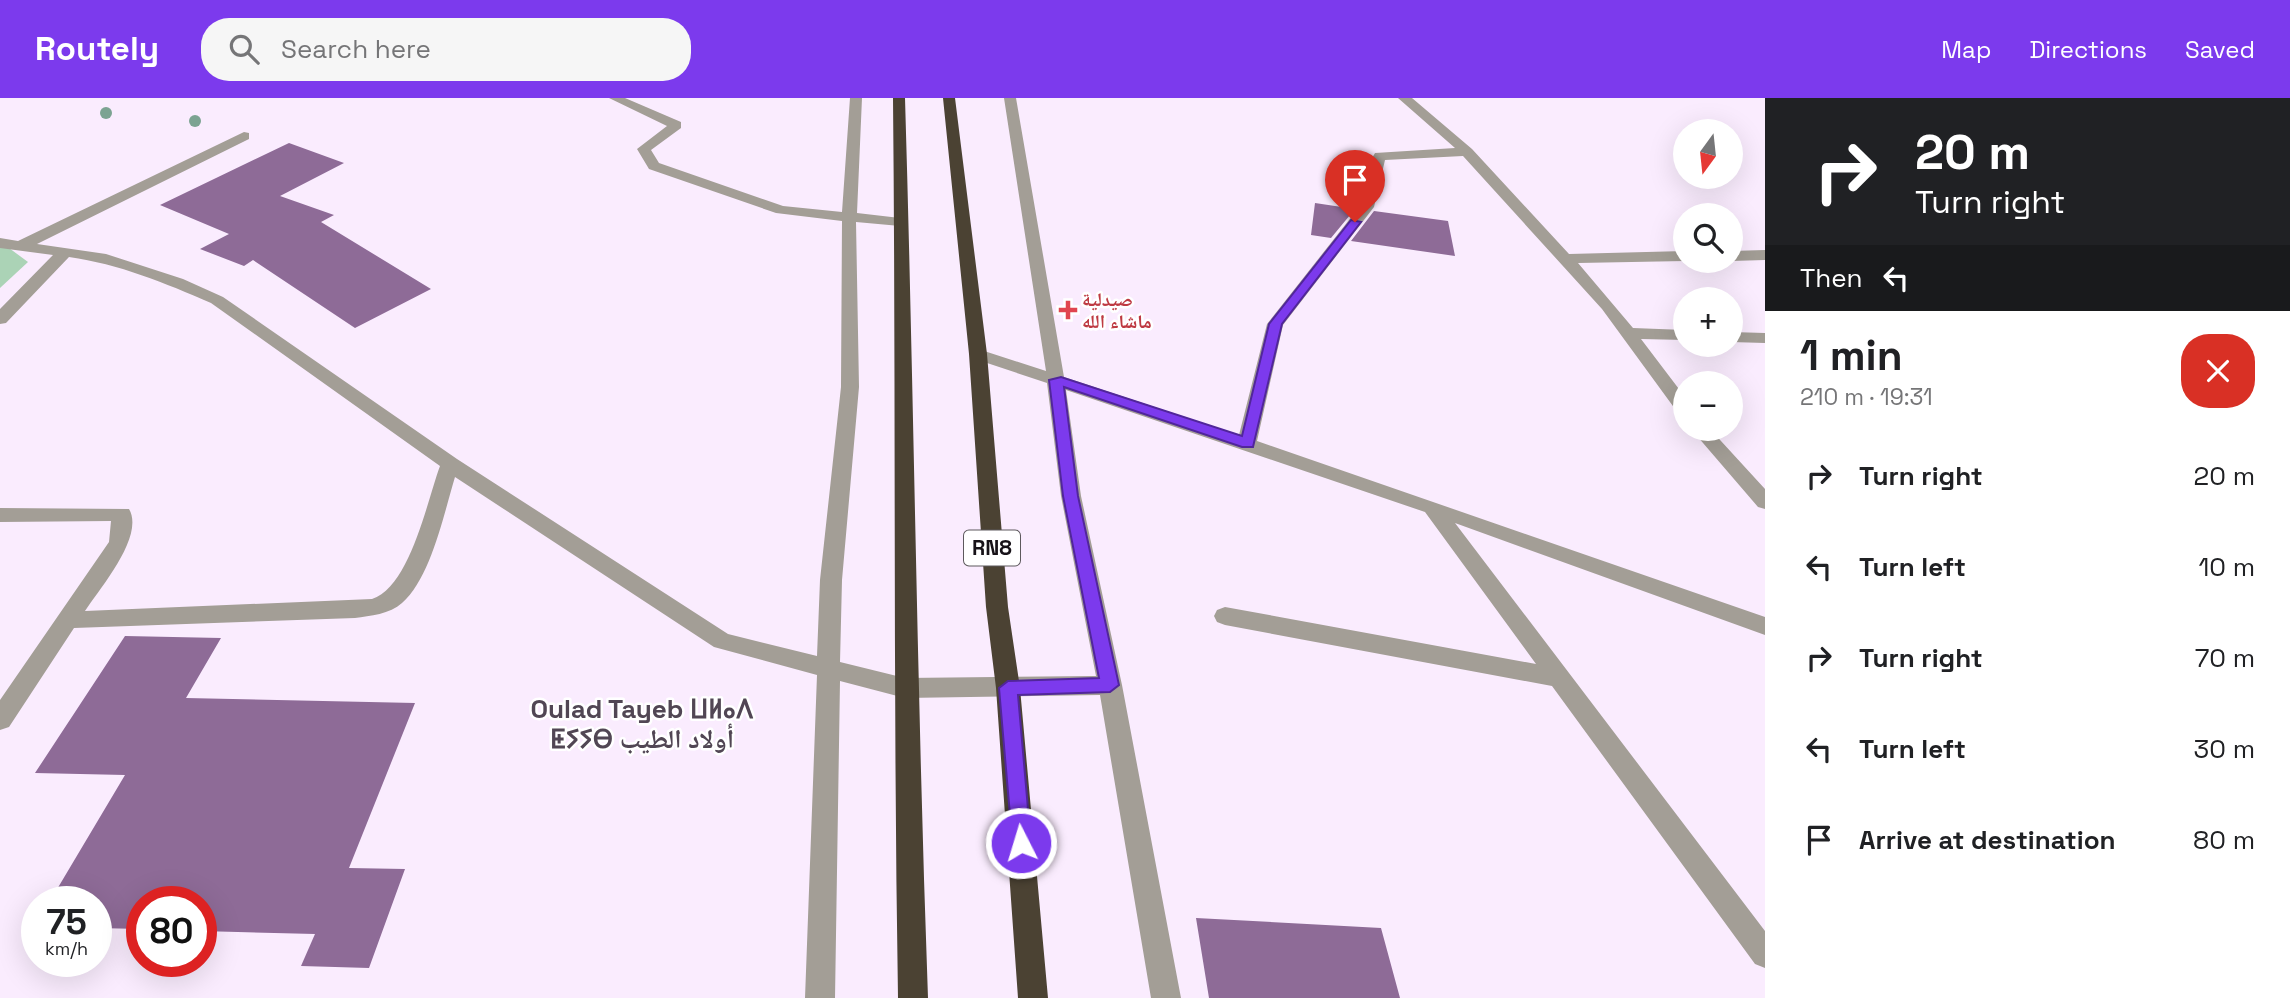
<!DOCTYPE html>
<meta charset="utf-8">
<style>
:root{--surface:#fff;--page:#f6f6f6;--text:#202124;--muted:#757577;--accent:#7c3aed}
body{margin:0;font-family:"Space Grotesk","Noto Naskh Arabic","Noto Sans Tifinagh",sans-serif;background:var(--page);color:var(--text);height:100vh;display:flex;flex-direction:column;font-size:26px;white-space:nowrap}
*{box-sizing:border-box;margin:0}
p{font-size:23px;color:var(--muted)}
.icon{flex:none;width:38px;height:38px;fill:none;stroke:currentColor;stroke-width:2;stroke-linecap:round;stroke-linejoin:round}
.map{position:relative;flex:1;overflow:hidden}
.details{display:flex;flex-direction:column;background:var(--surface);width:525px}
.details>*{flex:none}
.banner{background:#202124;color:#fff;overflow:hidden}
.needle{width:46px;rotate:195deg}
.tools{position:absolute;left:1673px;top:21px;display:grid;gap:14px}
.tools a{display:grid;place-items:center;width:70px;height:70px;border-radius:50%;background:var(--surface);box-shadow:0 7px 28px #0002;font-size:35px}
.speed{position:absolute;left:21px;top:788px;display:flex;gap:14px;font-size:35px;font-weight:700;text-align:center}
.speed>*{display:grid;place-content:center;width:91px;height:91px;border-radius:50%;background:var(--surface);box-shadow:0 7px 28px #0002;line-height:1}
.speed small{font-size:18px;font-weight:400}
.speed .limit{border:10px solid #d22;background:#fff;color:#111}
.pin{position:absolute;display:grid;place-items:center;width:60px;height:60px;color:#fff;margin:-72px -30px;border-radius:50% 50% 50% 0;rotate:-45deg;box-shadow:0 0 7px #0007}
.pin .icon{rotate:45deg}
.me{position:absolute;width:77px;margin:-38px;rotate:355deg;stroke-linejoin:round;filter:drop-shadow(0 0 5px #0008)}
.turn{display:flex;align-items:center;gap:24px;height:147px;padding:0 35px;font-size:32px}
.turn .icon{width:91px;height:91px;stroke-width:2.5}
.turn b{display:block;font-size:49px;line-height:60px}
.then{display:flex;align-items:center;height:66px;padding:0 35px;background:#0003;gap:14px;font-size:26px}
.round{display:grid;place-items:center;flex:none;width:74px;height:74px;border-radius:28px;background:var(--page)}
.overview{display:flex;align-items:center;justify-content:space-between;height:119px;padding:0 35px}
h1{font-size:42px;font-weight:700;line-height:52px}
ul{padding:0;list-style:none}
li{display:flex;align-items:center;gap:21px;height:91px;padding:0 35px}
li div{flex:1}
li b{display:block;font-size:26px}
li em{font-style:normal}
header{display:flex;align-items:center;gap:42px;box-sizing:border-box;height:98px;padding:0 35px;background:var(--accent);color:#fff}
header strong{font-size:33px}
nav{display:flex;gap:38px;margin-inline-start:auto;font-size:24px}
.search{width:490px;height:63px;background:var(--page);display:flex;align-items:center;gap:18px;box-sizing:border-box;padding:0 24px;border-radius:28px;color:var(--muted);font-size:26px}
main{display:flex;flex:1;min-height:0}
.map>svg:first-child{display:block}
</style>
<header>
<strong>Routely</strong>
<div class="search"><svg class="icon" aria-label="search" viewBox="0 0 24 24"><circle cx="10" cy="10" r="6"/><path d="M15 15l6 6"/></svg>Search here</div>
<nav><a>Map</a><a>Directions</a><a>Saved</a></nav>
</header>
<main>
<div class="map">
<svg width="1765" height="900" viewBox="0 0 1765 900">
<rect width="100%" height="100%" fill="#faecfe"/>
<path fill="#abd3b6" d="M0 149 9 150 28 164 0 190Z"/>
<path fill="#8e6b97" d="M289 45 344 65 280 98 334 117 321 124 431 191 355 230 253 162 244 168 200 151 229 136 160 107Z
M1315 105 1355 111 1331 140 1311 137Z
M1374 113 1448 123 1455 158 1351 143Z
M125 538 221 540 186 600 415 605 349 770 405 771 369 870 301 868 315 836 201 833V803H142V831L96 830V803H50L125 677 35 675Z
M1196 820 1381 830 1400 900H1209Z"/>
<g fill="none" stroke-linecap="round" stroke-linejoin="round">
<path fill="#a39e96" fill-rule="evenodd" d="M609 0H625L681 24V30L651 52 659 65 783 108 842 114 850 0H862L857 115 900 120 907 124 900 128 856 124 859 289 842 482 840 564 905 580 1096 578 1061 398 1047 285 972 260 969 256 978 251 1046 273 1004 0H1016L1064 279 1239 337 1267 226 1360 108 1367 69 1375 55 1455 50 1398 0H1412L1472 51 1569 156 1685 153V163L1578 165 1633 230 1685 232V242L1641 241 1685 299V317L1678 315 1602 211 1463 58 1385 62 1374 109 1283 227 1257 343 1765 519V537L1455 425 1765 833V870L1755 866 1552 588 1225 527 1217 524 1214 518 1217 512 1225 509 1536 566 1425 414 1066 292 1081 398 1122 587 1181 900H1151L1100 597 905 600 840 583 835 900H805L817 577 714 549 455 379C444 415 431 480 402 505 390 516 370 518 355 520L74 530 9 629 0 632V602L109 444 111 423 0 424V410L129 411C145 438 100 490 85 513L372 501C410 489 427 403 440 368L211 205C165 185 119 166 69 159L6 225 0 226V211L53 157 0 150V140L18 143 244 34 249 35V41L37 146 106 156 183 181 223 199 457 361 728 536 817 558 820 482 841 289 842 123 776 115 649 71 637 51 667 28Z
M1765 152V162L1731 163V153Z
M1731 234 1765 235V245L1731 244Z
M1691 331H1710L1765 391V411L1758 409Z"/>
<path fill="#4b4233" fill-rule="evenodd" d="M893 0H905C914 300 917 600 928 900H898C893 600 896 300 893 0Z
M943 0H955L987 256 1008 509 1020 590 1048 900H1018L996 590 986 509 969 256Z"/>
</g>
<g fill="#7ca392">
<circle cx="106" cy="15" r="6"/>
<circle cx="195" cy="23" r="6"/>
</g>
<path fill="#7c3aed" stroke="#51269a" stroke-width="2" d="M1351 122 1361 124 1282 226 1253 349H1242L1064 289 1078 398 1119 587 1110 594 1018 597 1031 745 1028 752 1021 754 1013 752 999 590 1008 583 1099 580 1063 398 1049 282 1061 279 1242 338 1269 226Z"/>
<path fill="#e0444e" stroke="#fff" stroke-width="2.5" d="M1064.5 201.5h7v7h7v7h-7v7h-7v-7h-7v-7h7z"/>
<g text-anchor="middle" stroke-width="5" stroke-linejoin="round" paint-order="stroke">
<g font-size="19" font-weight="bold" fill="#be3a42" stroke="#fff" text-anchor="start">
<text x="1082" y="208">صيدلية<tspan x="1082" dy="22">ماشاء الله</tspan></text>
</g>
<rect fill="#fff" stroke="#5d595d" stroke-width="2" x="964" y="432.5" width="56" height="35" rx="5"/>
<g font-size="21" font-weight="bold" fill="#171218">
<text x="992" y="457">RN8</text>
</g>
<g font-size="26" font-weight="bold" fill="#514654" stroke="#fff">
<text x="642" y="620">Oulad Tayeb ⵡⵍⴰⴷ<tspan x="642" dy="30">ⵟⵢⵢⴱ أولاد الطيب</tspan></text>
</g>
</g>
</svg>
<div class="tools">
<a><svg class="needle" viewBox="-14 -14 28 28"><path d="M0-13l5 13h-10z" fill="#e53935"/><path d="M0 13l5-13h-10z" fill="#757577"/></svg></a>
<a><svg class="icon" aria-label="search" viewBox="0 0 24 24"><circle cx="10" cy="10" r="6"/><path d="M15 15l6 6"/></svg></a>
<a>+</a>
<a>−</a>
</div>
<div class="speed"><div>75<small>km/h</small></div><div class="limit">80</div></div>
<div class="pin" style="left:1355px;top:124px;background:#d93025"><svg class="icon" aria-label="arrive" viewBox="0 0 24 24"><path d="M6 21V4h12l-3 4 3 4H6"/></svg></div>
<svg class="me" style="left:1021px;top:745px" viewBox="-20 -20 40 40"><circle r="17" fill="#7c3aed" stroke="#fff" stroke-width="3"/><path d="M0-11L8 9 0 5-8 9z" fill="#fff"/></svg>
</div>
<section class="details">
<div class="banner">
<div class="turn"><svg class="icon" aria-label="right" viewBox="0 0 24 24"><path d="M7 20v-9h11M14 6l5 5-5 5"/></svg><div><b>20 m</b>Turn right</div></div>
<div class="then">Then<svg class="icon" aria-label="left" viewBox="0 0 24 24"><path d="M17 20v-9H6M10 6l-5 5 5 5"/></svg></div>
</div>
<div class="overview"><div><h1>1 min</h1><p>210 m · 19:31</p></div><a class="round" style="background:#d93025;color:#fff"><svg class="icon" aria-label="close" viewBox="0 0 24 24"><path d="M6 6l12 12M18 6L6 18"/></svg></a></div>
<ul>
<li><svg class="icon" aria-label="right" viewBox="0 0 24 24"><path d="M7 20v-9h11M14 6l5 5-5 5"/></svg><div><b>Turn right</b></div><em>20 m</em></li>
<li><svg class="icon" aria-label="left" viewBox="0 0 24 24"><path d="M17 20v-9H6M10 6l-5 5 5 5"/></svg><div><b>Turn left</b></div><em>10 m</em></li>
<li><svg class="icon" aria-label="right" viewBox="0 0 24 24"><path d="M7 20v-9h11M14 6l5 5-5 5"/></svg><div><b>Turn right</b></div><em>70 m</em></li>
<li><svg class="icon" aria-label="left" viewBox="0 0 24 24"><path d="M17 20v-9H6M10 6l-5 5 5 5"/></svg><div><b>Turn left</b></div><em>30 m</em></li>
<li><svg class="icon" aria-label="arrive" viewBox="0 0 24 24"><path d="M6 21V4h12l-3 4 3 4H6"/></svg><div><b>Arrive at destination</b></div><em>80 m</em></li>
</ul>
</section>
</main>
